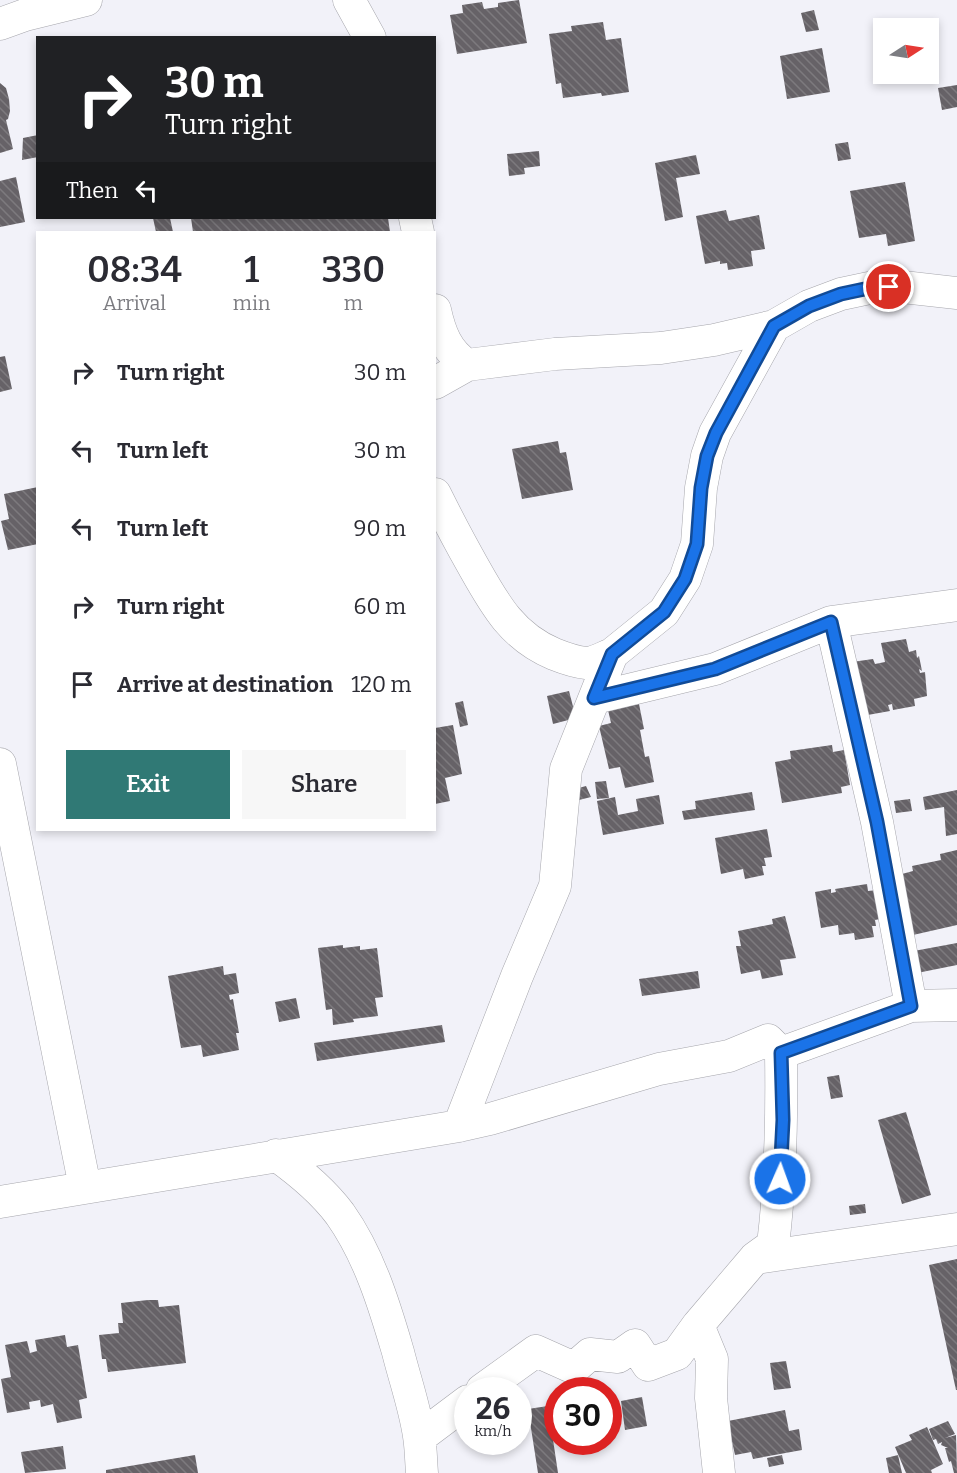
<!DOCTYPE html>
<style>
:root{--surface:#fff;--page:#f7f7f7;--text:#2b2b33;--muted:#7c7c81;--accent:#307975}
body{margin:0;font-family:Bitter,serif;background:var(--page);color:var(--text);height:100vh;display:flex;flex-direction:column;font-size:22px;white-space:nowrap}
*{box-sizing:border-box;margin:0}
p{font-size:20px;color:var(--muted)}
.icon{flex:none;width:33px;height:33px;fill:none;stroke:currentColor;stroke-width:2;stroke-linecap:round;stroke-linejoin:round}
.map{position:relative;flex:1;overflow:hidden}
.drawer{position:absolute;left:36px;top:231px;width:400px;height:600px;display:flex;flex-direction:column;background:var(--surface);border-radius:0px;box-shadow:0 3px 9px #0003}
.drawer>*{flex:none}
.guide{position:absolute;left:36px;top:36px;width:400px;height:183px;border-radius:0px;box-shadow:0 3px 9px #0003;background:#202124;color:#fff;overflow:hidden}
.needle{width:39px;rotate:78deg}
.controls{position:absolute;left:873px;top:18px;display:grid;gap:12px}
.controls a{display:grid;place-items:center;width:66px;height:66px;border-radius:0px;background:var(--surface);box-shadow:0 3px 9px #0003;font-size:30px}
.speed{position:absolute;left:454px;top:1377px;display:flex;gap:12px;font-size:30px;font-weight:700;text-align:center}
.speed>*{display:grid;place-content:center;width:78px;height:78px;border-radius:50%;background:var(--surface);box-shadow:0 3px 9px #0003;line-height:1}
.speed small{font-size:15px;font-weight:400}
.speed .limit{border:9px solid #d22;background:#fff;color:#111}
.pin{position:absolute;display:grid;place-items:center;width:51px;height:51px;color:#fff;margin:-26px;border:3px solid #fff;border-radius:50%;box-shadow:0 2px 6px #0007}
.me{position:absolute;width:66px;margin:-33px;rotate:2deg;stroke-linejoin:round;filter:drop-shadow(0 0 4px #0008)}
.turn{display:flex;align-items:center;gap:21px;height:126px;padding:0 30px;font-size:27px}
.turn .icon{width:78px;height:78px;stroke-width:2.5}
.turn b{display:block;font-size:42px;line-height:51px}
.then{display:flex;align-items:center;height:57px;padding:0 30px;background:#0003;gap:12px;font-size:22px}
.eta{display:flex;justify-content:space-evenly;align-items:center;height:102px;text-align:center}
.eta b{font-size:36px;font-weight:600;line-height:42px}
.primary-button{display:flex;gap:12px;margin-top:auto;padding:12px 30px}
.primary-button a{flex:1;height:69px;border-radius:0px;background:var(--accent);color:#fff;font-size:24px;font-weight:600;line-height:69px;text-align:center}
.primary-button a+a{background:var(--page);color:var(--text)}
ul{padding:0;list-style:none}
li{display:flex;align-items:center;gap:18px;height:78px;padding:0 30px}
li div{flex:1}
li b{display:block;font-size:22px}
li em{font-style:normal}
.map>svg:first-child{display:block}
</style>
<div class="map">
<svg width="957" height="1473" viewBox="0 0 957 1473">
<defs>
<pattern id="building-back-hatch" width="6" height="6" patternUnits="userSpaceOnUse" patternTransform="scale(1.5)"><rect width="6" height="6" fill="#666267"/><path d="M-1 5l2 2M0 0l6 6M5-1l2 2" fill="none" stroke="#7d7a7e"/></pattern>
</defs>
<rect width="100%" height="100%" fill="#f2f2f9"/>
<path fill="url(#building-back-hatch)" d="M519 0 527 43 457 54 450 15 463 13 462 5 482 2 484 9 498 7V3Z
M814 10 819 30 806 32 801 13Z
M603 22 606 40 621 38 629 92 602 96 601 93 563 98 561 83 556 84 549 34 572 31 571 26Z
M822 48 830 92 787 99 780 56Z
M0 83 6 88 9 99 10 111 8 119 6 120 13 149 0 153Z
M957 85V107L942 110 938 88Z
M38 135V157L22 160 23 138Z
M848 142 851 159 838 161 835 144Z
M539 151 540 166 524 168 525 174 509 176 507 154Z
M696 155 700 174 676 178 683 217 665 221 655 163Z
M16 177 25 222 0 227V181Z
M905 182 915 241 888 246 886 234 859 238 850 191Z
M726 210 729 221 759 215 765 249 751 251 753 266 728 270 727 263 720 264V261L705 264 696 216Z
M153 218H170L173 232H156Z
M191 218H388L390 232H193Z
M5 356 12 389 0 392V357Z
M558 441 560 453 566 452 573 490 522 499 512 449Z
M38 487V544L8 550 1 521 9 519 4 494Z
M906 639 909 652 916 650 917 658 919 656 922 671 919 669 920 673 925 672 927 696 914 699 915 706 893 710 892 704 888 705 890 711 862 716 852 662 873 659 875 664 885 662 881 643Z
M569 691 576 718 553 724 547 696Z
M463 701 468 725 460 727 455 703Z
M639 704 644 729 640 730 645 757 649 756 654 782 625 788 620 767 609 769 599 726 611 723 608 710Z
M453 725 462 774 445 778 450 801 435 804V728Z
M832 745 833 752 844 750 850 785 841 787 842 793 782 803 775 762 791 759 790 751Z
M606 781 609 798 597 799 595 782Z
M586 786 591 797 579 800 575 789Z
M957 790V834L946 836 944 807 925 810 923 797Z
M752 792 755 810 684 820 682 811 696 809 695 801Z
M659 795 664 824 603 835 597 801 615 797 618 815 638 811 636 799Z
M910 799 912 811 896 813 894 801Z
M767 829 772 857 764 858 766 866H762L764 875 745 879 743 869 721 874 715 838Z
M957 850V925L913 935 902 874 913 871 912 866 941 860 940 854Z
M867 884 868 891 877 890 880 919 875 920 876 926H872L874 937 855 940 854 933 839 935 838 925 821 928 815 892 831 889V893L836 892 835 889Z
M785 916 796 958 780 960 783 975 762 979 760 970 741 974 736 946H741L738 931 773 924 772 919Z
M957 943V965L907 975 903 953Z
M343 945V948L360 946V950L377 948 383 997 375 998 378 1016 353 1019 354 1022 333 1025 332 1009 326 1010 318 948Z
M223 966 224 975 236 973 239 993 229 995 230 1000 233 999 239 1033H236L239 1050 203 1057 201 1045 181 1048 168 976Z
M698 971 700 988 642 996 639 979Z
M296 998 300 1018 279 1022 275 1002Z
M442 1025 445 1042 317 1061 314 1043Z
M839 1075 843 1097 831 1099 827 1077Z
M906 1112 931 1195 902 1204 878 1120Z
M865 1204 866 1213 850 1215 849 1206Z
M957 1259V1390H956L929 1265Z
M148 1300H158L159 1307 179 1305 186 1363 108 1372 106 1359H102L99 1335 119 1333 118 1323H123L121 1303Z
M65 1335 67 1347 78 1345 87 1398 79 1400 82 1418 57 1423 53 1404 41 1407 40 1400 29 1402 30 1409 7 1413 1 1379 11 1377 5 1345 27 1341 30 1353 37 1351 35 1340Z
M786 1361 791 1388 774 1390 770 1363Z
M642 1397 647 1426 625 1430 621 1401Z
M548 1406 558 1473H538L528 1409Z
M785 1410 789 1431 799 1429 802 1450 753 1459 751 1452 735 1455 731 1437H729L728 1421Z
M948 1421 955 1434 945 1438 956 1435 957 1473H954L951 1461 949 1462 945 1448H948L941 1445 942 1442 938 1444 936 1439 933 1440 929 1429Z
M927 1427 943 1464 931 1470 932 1473H906L895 1447 912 1440 909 1435Z
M63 1446 66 1469 25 1473 21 1452Z
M195 1455 198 1473H106V1470Z
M782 1455 784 1464 769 1467 767 1458Z
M898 1455 902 1473H889L886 1458Z"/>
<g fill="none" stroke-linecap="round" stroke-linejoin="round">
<g stroke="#a6a6ac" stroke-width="33">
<path id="minor" d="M349 0 370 38
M0 24 25 15 86 0
M415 218 418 232
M435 310C440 333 447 352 467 365L555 354 661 348 714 340 774 326 809 306 841 294 874 287H903L957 293
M435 383 467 365
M435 494C447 518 459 541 472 564 494 603 511 636 554 654 564 658 575 662 586 663 594 663 604 657 612 654
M831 622 877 822 911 1006
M595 698 715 669 831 622 957 605
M0 764 85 1187
M459 1126 517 976 555 886 566 769 612 654 664 612 685 579 697 544 701 488 707 456 715 433 774 326
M276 1155C300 1172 322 1190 340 1214 369 1255 384 1304 398 1352 405 1380 415 1408 419 1436 421 1448 421 1461 422 1473
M0 1202 459 1126 490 1119 659 1069 729 1056 768 1040 781 1053 911 1006 957 1005
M755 1258 773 1245C781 1180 782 1117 781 1053
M482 1390 536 1351 574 1368 590 1354 618 1357 635 1345 648 1365 677 1354 698 1325
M420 1437 468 1401
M719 1473 711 1398 712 1359 698 1325 755 1258 957 1229"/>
</g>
<use href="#minor" stroke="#fff" stroke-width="32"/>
</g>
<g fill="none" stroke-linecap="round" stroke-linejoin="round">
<g stroke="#114b97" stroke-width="15">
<path id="route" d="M780 1179 783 1120 781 1053 911 1006 877 822 831 622 715 669 594 698 612 654 664 612 685 579 697 544 701 488 707 456 716 433 774 326 809 306 841 294 874 287H889"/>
</g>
<use href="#route" stroke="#1a73e8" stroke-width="10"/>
</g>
</svg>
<div class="controls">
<a><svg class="needle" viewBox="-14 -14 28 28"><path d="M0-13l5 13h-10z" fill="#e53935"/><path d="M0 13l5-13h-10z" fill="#7c7c81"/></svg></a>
</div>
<div class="speed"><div>26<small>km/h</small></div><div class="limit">30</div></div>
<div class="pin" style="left:889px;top:287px;background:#d93025"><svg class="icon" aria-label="arrive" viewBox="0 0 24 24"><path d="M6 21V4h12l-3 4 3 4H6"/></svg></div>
<svg class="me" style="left:780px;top:1179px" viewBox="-20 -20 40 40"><circle r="17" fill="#1a73e8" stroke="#fff" stroke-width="3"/><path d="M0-11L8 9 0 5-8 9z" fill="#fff"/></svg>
<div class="guide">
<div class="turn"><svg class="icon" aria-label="right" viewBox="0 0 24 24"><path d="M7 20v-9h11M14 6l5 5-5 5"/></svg><div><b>30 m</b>Turn right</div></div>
<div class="then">Then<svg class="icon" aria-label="left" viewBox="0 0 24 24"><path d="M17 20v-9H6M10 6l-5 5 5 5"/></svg></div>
</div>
<section class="drawer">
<div class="eta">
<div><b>08:34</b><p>Arrival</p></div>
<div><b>1</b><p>min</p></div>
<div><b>330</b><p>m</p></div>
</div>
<ul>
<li><svg class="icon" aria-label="right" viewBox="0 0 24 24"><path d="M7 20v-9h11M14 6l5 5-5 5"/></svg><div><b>Turn right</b></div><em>30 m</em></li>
<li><svg class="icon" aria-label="left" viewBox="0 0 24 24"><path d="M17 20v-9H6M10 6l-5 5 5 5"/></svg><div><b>Turn left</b></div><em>30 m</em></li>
<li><svg class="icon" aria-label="left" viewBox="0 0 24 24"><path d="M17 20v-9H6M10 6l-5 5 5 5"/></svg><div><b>Turn left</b></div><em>90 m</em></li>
<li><svg class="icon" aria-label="right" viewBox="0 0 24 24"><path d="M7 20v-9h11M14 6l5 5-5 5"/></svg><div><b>Turn right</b></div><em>60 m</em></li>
<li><svg class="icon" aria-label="arrive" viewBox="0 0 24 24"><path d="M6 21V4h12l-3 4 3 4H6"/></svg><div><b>Arrive at destination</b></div><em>120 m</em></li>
</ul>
<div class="primary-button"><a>Exit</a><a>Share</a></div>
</section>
</div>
